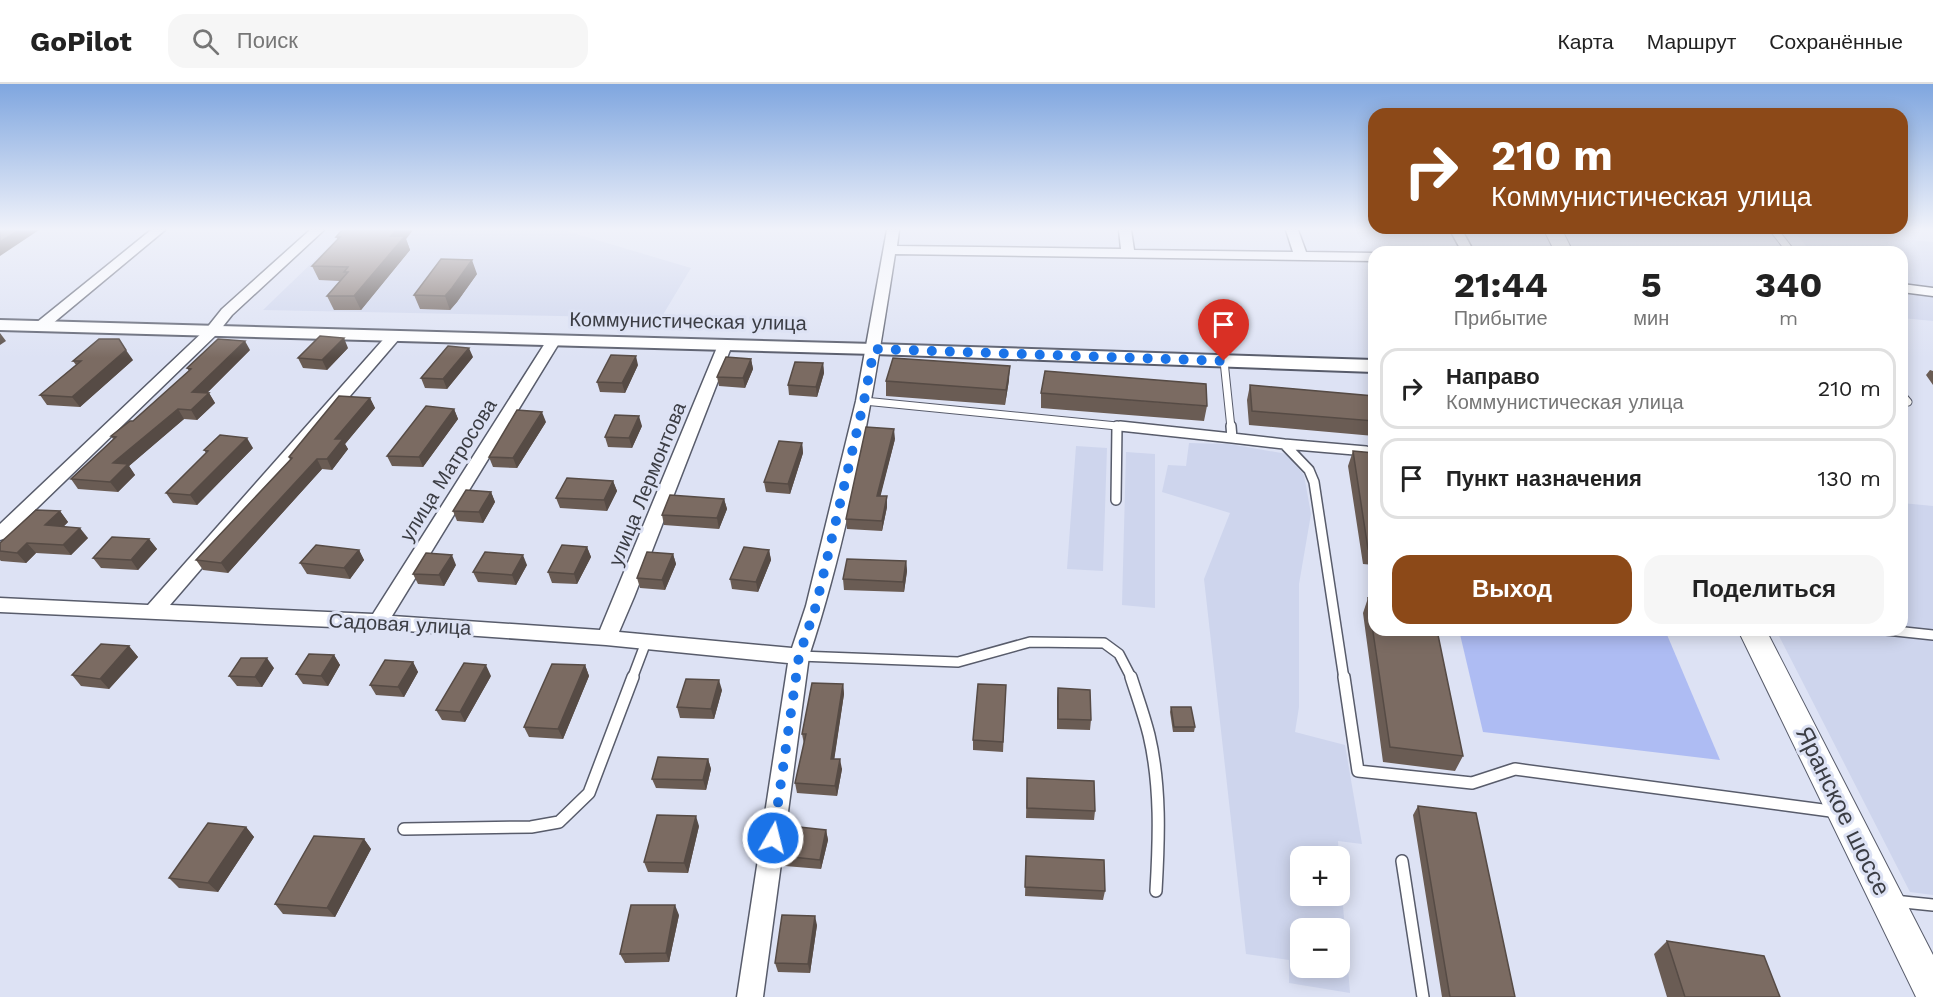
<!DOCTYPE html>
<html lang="ru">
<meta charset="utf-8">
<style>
:root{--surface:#fff;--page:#f6f6f6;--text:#222;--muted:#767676;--line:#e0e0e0;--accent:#8c4918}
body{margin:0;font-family:"Work Sans",sans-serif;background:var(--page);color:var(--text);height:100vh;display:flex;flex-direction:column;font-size:22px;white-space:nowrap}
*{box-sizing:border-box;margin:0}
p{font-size:20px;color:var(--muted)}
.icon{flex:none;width:33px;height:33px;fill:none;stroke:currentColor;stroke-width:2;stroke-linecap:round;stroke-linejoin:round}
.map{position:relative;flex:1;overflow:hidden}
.side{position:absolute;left:1368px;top:162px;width:540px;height:390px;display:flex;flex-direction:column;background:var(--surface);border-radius:18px;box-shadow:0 3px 15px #0003}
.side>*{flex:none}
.hud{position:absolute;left:1368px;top:24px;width:540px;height:126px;border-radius:18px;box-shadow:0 3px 15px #0003;background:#8c4918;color:#fff;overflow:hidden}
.fabs{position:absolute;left:1290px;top:762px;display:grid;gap:12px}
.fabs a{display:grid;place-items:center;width:60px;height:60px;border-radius:12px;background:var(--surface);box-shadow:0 3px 15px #0003;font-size:30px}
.pin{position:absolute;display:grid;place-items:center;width:51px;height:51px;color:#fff;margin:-62px -26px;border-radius:50% 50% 50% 0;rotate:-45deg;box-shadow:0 0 6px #0007}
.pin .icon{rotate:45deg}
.me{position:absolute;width:66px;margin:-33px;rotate:8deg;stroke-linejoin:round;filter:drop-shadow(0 0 4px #0008)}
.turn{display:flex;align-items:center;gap:21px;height:126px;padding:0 24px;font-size:27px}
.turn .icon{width:78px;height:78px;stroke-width:2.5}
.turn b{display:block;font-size:42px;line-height:51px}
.eta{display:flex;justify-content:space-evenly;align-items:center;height:102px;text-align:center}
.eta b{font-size:36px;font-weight:700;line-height:42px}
.cta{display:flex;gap:12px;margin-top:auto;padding:12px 24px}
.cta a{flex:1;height:69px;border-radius:18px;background:var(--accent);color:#fff;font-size:24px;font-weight:700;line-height:69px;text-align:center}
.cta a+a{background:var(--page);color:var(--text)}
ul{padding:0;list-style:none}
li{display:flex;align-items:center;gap:18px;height:81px;margin:0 12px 9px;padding:0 12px;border:3px solid var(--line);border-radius:18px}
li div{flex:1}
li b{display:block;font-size:22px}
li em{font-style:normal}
header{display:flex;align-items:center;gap:36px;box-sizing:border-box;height:84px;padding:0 30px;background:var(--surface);border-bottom:2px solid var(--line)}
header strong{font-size:28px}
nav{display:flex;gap:33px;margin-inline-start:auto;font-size:21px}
.search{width:420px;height:54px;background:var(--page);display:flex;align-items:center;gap:15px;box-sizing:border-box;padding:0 21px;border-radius:18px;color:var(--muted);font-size:22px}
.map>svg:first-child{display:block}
</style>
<header>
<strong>GoPilot</strong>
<div class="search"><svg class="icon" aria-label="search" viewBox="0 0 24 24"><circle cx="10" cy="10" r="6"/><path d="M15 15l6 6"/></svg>Поиск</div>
<nav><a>Карта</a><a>Маршрут</a><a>Сохранённые</a></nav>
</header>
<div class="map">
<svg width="1933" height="913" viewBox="0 0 1933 913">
<rect width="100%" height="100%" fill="#dde2f4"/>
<path fill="#ced5ed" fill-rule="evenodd" d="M346 146H563L691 184 661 234 263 226Z
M1794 146 1933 158V237L1902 234V168H1810Z
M1189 359 1229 360 1287 370 1304 391 1311 430 1299 500V623L1295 648 1345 661 1362 760 1338 757 1339 772H1300V812H1340V784L1350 909 1289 899V876L1246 870 1204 495 1230 429 1162 408 1168 381 1186 382ZM1340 844V884H1300V844Z
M1076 362 1107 364 1103 487 1067 485Z
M1126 368 1155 370V524L1122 521Z
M1902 419 1933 422V811L1910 808 1776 546H1902Z"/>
<path fill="#aebcf3" d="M1459 546H1665L1720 676 1483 648Z"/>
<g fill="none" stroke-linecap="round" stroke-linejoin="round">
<g stroke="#585c6b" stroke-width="9">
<path id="service-far2" d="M1774 146 1791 168
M1224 277 1231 344
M1902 311 1908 318
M864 317 1117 342
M1117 344V342L1135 344"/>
</g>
<g stroke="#585c6b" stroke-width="12">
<path id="service-far1" d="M1120 342 1232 354 1231 342
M1232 354 1284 360 1309 386 1314 398 1344 595
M1284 360 1366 367
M1116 416 1117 342
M1886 546 1933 551
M799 572 958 578 1030 558 1104 559 1119 570 1132 595
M632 595 646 558"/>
</g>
<g stroke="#585c6b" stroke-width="14">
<path id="service" d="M1131 593C1137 612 1144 631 1149 651 1161 702 1159 755 1156 807
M1344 593 1358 687 1472 699 1515 685 1838 728
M404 745 531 743 559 738 589 709 633 593
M1402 777 1423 913
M1894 817 1933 821"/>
</g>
<g stroke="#585c6b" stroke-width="3">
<path id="minor" d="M151 146H165L46 245H36L34 242 36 239Z
M310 146H324L232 231 216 251 6 454 0 456V440L206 245 222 225Z
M887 146H899L897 162 1121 165 1119 146H1131L1134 166 1293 168 1286 146H1298L1306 168 1374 169V177L895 170C874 305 852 442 809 572L763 913H737L788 579 606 561 378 545 0 528V514L148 521 389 249H399L401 252 399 255 170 521 373 530 547 256 554 252 561 256 392 532 600 546 718 261 725 257 732 261 634 513 619 548 792 564 806 522 856 317Z
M1450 146H1462L1474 168H1462Z
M1902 200 1933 204V212L1902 208Z"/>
</g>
<g stroke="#585c6b" stroke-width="4">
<path id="tertiary" d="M0 236 874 260 1374 276V288L874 270 0 246Z"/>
</g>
<g stroke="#585c6b" stroke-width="2">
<path id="secondary" d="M1544 146H1562L1573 168H1555Z
M1738 546H1766L1933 871V913H1916Z"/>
</g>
<use href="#service-far2" stroke="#fff" stroke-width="7"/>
<use href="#service-far1" stroke="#fff" stroke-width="9"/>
<use href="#service" stroke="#fff" stroke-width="11"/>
<use href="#minor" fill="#fff" fill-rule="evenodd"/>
<use href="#tertiary" fill="#fff" fill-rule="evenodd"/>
<use href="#secondary" fill="#fff" fill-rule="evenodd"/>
</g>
<path fill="#6a5c54" d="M412 147 406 155 410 166 361 226H334L327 212 340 197 319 196 312 182 338 156 336 153Z
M477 190 457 218 450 226 420 225 414 211Z
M348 264 327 286 303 284 298 274Z
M250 266 207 309H209L215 319 197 336 184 335 129 382 135 391 118 408 78 405 71 395 113 355 111 352 133 337 189 287 187 284Z
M473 273 447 305 425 304 421 294Z
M751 275 753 285 745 304 719 302 717 293Z
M133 276 80 323 47 321 40 311 76 281 73 277Z
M823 279 824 289 817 313 789 311 788 301Z
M638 281 625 309 600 308 597 298Z
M1930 286 1933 287V301L1926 291Z
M1009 296 1005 321 886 312V297Z
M1250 301 1374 312V352L1249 341 1247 316Z
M1041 309 1207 322 1204 337 1041 324Z
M370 314 375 324 345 360 348 365 332 386 322 385 228 489 203 486 196 476 290 376 289 373Z
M454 325 458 335 423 383 392 382 387 372Z
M546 338 517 384 493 383 489 373Z
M642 342 632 364 608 363 605 353Z
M895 355 880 412 887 423 882 447 847 445 846 435Z
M802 359 803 369 790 410 766 408 764 398Z
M253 364 197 421 173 419 166 409 206 369 204 366Z
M1353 367 1374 369V481L1363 480 1348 382Z
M613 397 617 407 607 427 560 424 556 414Z
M491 408 495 418 483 439 457 437 453 427Z
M724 415 727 425 719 445 664 441 662 431Z
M60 427 68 438 63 443 88 454 71 471 36 469 26 479 1 477 0 476V459Z
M149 455 157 465 138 486 101 484 93 474Z
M587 463 591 473 577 500 552 499 548 488Z
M359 466 364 476 350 495 307 490 300 479Z
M769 466 771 476 758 508 732 505 730 495Z
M673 470 676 480 665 506 640 504 637 494Z
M906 477 907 487 904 508 844 506 843 495Z
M456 481 444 502 418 500 413 490Z
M527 481 516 501 478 498 473 488Z
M1368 514 1463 672 1455 687 1383 678 1363 529Z
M129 562 138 573 109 605 81 602 72 591Z
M334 571 340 581 328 602 303 600 296 590Z
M413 578 418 588 404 613 376 611 370 601Z
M585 581 589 592 563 655 529 653 524 643Z
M274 584 262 603 237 602 229 592Z
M491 592 465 638 442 636 436 626Z
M843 600 844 610 834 675 842 685 837 712 797 709 795 699 804 660 802 650Z
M1006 601 1003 668 973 666V656Z
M1058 604 1091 636 1090 646 1057 645V614Z
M722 606 714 635 680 634 677 623Z
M1171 623 1195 643 1194 648H1173L1170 628Z
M708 675 711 685 706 706 656 704 652 695Z
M1027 695 1095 727 1094 736 1026 734Z
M1418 722 1515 913H1442L1413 731Z
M699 742 688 789 648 788 644 778Z
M246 743 254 753 218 808 179 804 169 794Z
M826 746 828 756 821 785 785 782 783 772Z
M364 755 371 765 335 833 283 830 275 820Z
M1026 772 1105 807 1103 816 1025 812Z
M679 831 669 878 625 879 620 870Z
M817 841 810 889 778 888 775 879Z
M1667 857 1780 913H1667L1654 870Z"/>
<path fill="#564b45" d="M19 146H39L0 172V158Z
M396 146H411L412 147 406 155 410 166 361 226 354 212 391 152Z
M472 176 477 190 457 218 450 226 445 212Z
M0 249 6 257 0 261Z
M344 254 348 264 327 286 322 276Z
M245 257 250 266 198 318 192 308Z
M469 264 473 273 447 305 443 295Z
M126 266 133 276 80 323 72 313Z
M636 272 638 281 625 309 622 299Z
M751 275 753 285 745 304 743 294Z
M823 279 824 289 817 313 816 303Z
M1010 282 1009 296 1005 321 1006 306Z
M209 309 215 319 197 336 191 326Z
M370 314 375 324 345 360 348 365 332 386 327 375 335 355Z
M178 325 184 335 129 382 135 391 118 408 110 398 113 379Z
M454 325 458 335 423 383 419 373Z
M542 328 546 338 517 384 513 374Z
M639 332 642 342 632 364 629 354Z
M894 345 895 355 878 422 877 412Z
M247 354 253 364 197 421 190 411Z
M802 359 803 369 790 410 788 400Z
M317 375 322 385 228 489 221 479Z
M613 397 617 407 607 427 604 416Z
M491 408 495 418 483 439 479 428Z
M887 412V423L882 447V437Z
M724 415 727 425 719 445 717 434Z
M60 427 68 438 54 452 45 441Z
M80 444 88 454 71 471 63 461Z
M149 455 157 465 138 486 131 476Z
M27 459 36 469 26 479 17 469Z
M587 463 591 473 577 500 574 490Z
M359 466 364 476 350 495 344 484Z
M769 466 771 476 758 508 756 498Z
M673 470 676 480 665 506 662 496Z
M452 471 456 481 444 502 439 491Z
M523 471 527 481 516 501 512 491Z
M906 477 907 487 904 508 903 498Z
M129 562 138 573 109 605 100 595Z
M334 571 340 581 328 602 321 592Z
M267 574 274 584 262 603 255 593Z
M413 578 418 588 404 613 398 603Z
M486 581 491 592 465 638 460 628Z
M585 581 589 592 563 655 558 645Z
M719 596 722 606 714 635 711 625Z
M843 600 844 610 833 684 831 675Z
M708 675 711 685 706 706 703 696Z
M840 675 842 685 837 712 835 702Z
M696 732 699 742 688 789 684 779Z
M246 743 254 753 218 808 208 799Z
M826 746 828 756 821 785 820 776Z
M364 755 371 765 335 833 327 824Z
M675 821 679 831 669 878 666 869Z
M815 832 817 841 810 889 808 880Z"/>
<path fill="#7b6b62" stroke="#564b45" stroke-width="1.5" d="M0 146H19L0 158Z
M342 146H396L391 152H405L354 212H327L348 188H344L348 183 312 182 340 153H336Z
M441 175 472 176 452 204 445 212 414 211Z
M320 252 344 254 322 276 298 274Z
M99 255H119L126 266 72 313 40 311 81 277H73Z
M218 255 245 257 192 308 209 309 191 326 178 325 113 379 128 380 110 398 71 395 116 353 111 352 130 337H133L191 285 187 284Z
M448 262 469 264 443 295 421 294Z
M611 271 636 272 622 299 597 298Z
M726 273 751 275 743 294 717 293Z
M893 274 1010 282 1006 306 886 297Z
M795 278 823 279 816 303 788 301Z
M1045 287 1206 300 1207 322 1041 309Z
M1250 301 1374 312V337L1252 327Z
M339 312 370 314 335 355H343L327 375H317L221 479 196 476 292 374 289 373Z
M426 322 454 325 419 373 387 372Z
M517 326 542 328 513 374 489 373Z
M615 331 639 332 629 354 605 353Z
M866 343 894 345 877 412H887L882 437 846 435Z
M220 351 247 354 190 411 166 409 208 367 204 366Z
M779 357 802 359 788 400 764 398Z
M1353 367 1374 369V466L1368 465Z
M567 394 613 397 604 416 556 414Z
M466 406 491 408 479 428 453 427Z
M670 411 724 415 717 434 662 431Z
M36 426 60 427 45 441 80 444 63 461 27 459 17 469 0 467V459Z
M112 453 149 455 131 476 93 474Z
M316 461 359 466 344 484 300 479Z
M562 461 587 463 574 490 548 488Z
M744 463 769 466 756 498 730 495Z
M485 468 523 471 512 491 473 488Z
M647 468 673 470 662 496 637 494Z
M426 469 452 471 439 491 413 490Z
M847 475 906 477 903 498 843 495Z
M1368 514 1374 515V546H1437L1463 672 1390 663Z
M101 560 129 562 100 595 72 591Z
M309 570 334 571 321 592 296 590Z
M241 574H267L255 593 229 592Z
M385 576 413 578 398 603 370 601Z
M464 579 486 581 460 628 436 626Z
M552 580 585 581 558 645 524 643Z
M686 595 719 596 711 625 677 623Z
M812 599 843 600 831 675H840L835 702 795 699 806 650H802Z
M978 600 1006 601 1003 658 973 656Z
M1058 604 1090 606 1091 636 1058 635Z
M1171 623H1191L1195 643H1174Z
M658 673 708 675 703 696 652 695Z
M1027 694 1094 697 1095 727 1027 724Z
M1418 722 1476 729 1515 913H1450Z
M657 731 696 732 684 779 644 778Z
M208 739 246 743 208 799 169 794Z
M790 742 826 746 820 776 783 772Z
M314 752 364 755 327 824 275 820Z
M1026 772 1104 776 1105 807 1025 803Z
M631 821H675L666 869 620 870Z
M782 831 815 832 808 880 775 879Z
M1667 857 1764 872 1780 913H1685Z"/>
<linearGradient id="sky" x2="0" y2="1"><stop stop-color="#7fa6df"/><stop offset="0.53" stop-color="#f0f2fa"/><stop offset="1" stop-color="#f0f2fa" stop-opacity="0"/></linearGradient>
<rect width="1933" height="274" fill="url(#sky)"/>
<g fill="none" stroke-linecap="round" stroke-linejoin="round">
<path stroke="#1a73e8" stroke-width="10" stroke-dasharray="0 18" d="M773 754 799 572 816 522 864 317 874 265 1224 277"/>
</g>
<g text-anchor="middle" stroke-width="6" stroke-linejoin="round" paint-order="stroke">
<g font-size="20" fill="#3b3d44" stroke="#dde2f4">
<text transform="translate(688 237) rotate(1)" y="7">Коммунистическая улица</text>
<text transform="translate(448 386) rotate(-58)" y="7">улица Матросова</text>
<text transform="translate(647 400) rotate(-68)" y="7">улица Лермонтова</text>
<text transform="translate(400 540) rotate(3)" y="7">Садовая улица</text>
</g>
<g font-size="24" fill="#3b3d44" stroke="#dde2f4">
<text transform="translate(1843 727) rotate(64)" y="8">Яранское шоссе</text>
</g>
</g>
</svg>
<div class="fabs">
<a>+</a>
<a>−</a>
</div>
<div class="pin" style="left:1224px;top:277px;background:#d93025"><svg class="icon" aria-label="arrive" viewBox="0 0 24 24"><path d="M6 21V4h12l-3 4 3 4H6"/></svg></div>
<svg class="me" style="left:773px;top:754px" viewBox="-20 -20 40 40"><circle r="17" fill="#1a73e8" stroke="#fff" stroke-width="3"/><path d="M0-11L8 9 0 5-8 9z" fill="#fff"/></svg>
<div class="hud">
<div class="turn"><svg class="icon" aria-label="right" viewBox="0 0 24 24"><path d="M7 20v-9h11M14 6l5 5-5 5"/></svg><div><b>210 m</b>Коммунистическая улица</div></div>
</div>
<section class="side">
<div class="eta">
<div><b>21:44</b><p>Прибытие</p></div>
<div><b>5</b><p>мин</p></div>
<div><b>340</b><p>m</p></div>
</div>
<ul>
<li><svg class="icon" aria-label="right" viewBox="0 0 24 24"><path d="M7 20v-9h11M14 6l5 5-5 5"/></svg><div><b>Направо</b><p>Коммунистическая улица</p></div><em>210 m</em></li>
<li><svg class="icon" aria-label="arrive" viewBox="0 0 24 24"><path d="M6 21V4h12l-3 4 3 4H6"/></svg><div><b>Пункт назначения</b></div><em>130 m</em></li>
</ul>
<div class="cta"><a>Выход</a><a>Поделиться</a></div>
</section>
</div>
